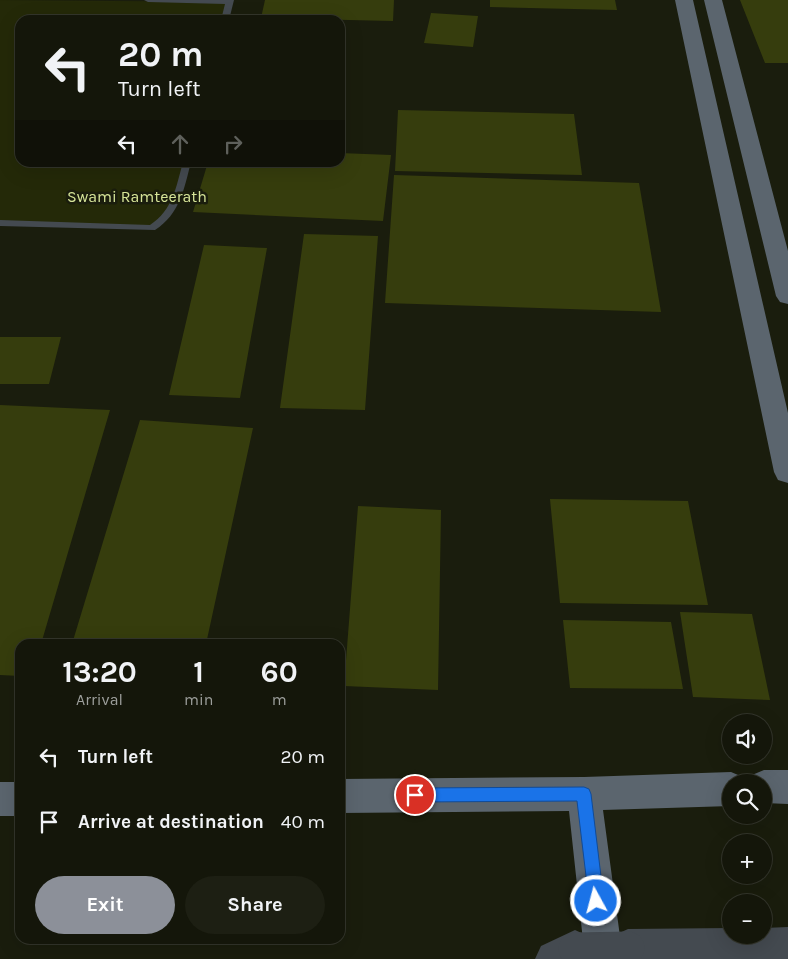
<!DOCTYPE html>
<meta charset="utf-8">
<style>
:root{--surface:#14160a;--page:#1d1f13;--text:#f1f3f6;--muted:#9d9f9c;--line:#33352b;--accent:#8c9099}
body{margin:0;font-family:Karla,sans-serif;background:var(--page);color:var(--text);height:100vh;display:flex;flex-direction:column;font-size:19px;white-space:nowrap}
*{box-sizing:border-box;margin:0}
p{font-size:16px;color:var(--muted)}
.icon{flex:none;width:28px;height:28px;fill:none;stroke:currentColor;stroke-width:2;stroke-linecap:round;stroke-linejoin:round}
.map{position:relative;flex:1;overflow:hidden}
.drawer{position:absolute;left:15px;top:639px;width:330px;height:305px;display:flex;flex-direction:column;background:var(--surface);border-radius:15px;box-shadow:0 5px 20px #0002,0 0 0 1px var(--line)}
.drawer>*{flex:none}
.banner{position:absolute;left:15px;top:15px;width:330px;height:152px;border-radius:15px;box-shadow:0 5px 20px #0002,0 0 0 1px var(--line);background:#14160a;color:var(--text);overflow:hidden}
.buttons{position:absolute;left:722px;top:714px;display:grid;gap:10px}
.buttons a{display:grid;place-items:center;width:50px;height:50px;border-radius:50%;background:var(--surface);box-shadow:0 5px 20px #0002,0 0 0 1px var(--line);font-size:25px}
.pin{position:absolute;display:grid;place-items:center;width:42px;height:42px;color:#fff;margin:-21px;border:2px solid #fff;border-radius:50%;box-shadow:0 1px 5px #0007}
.me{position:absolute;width:55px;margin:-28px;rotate:353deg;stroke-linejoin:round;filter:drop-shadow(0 0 4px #0008)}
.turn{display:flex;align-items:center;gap:18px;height:105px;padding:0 20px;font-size:22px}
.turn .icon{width:65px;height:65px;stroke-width:2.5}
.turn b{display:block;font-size:35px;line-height:42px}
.lanes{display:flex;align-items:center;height:48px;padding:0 20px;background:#0003;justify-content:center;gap:25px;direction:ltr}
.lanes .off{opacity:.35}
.eta{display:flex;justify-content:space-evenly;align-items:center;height:85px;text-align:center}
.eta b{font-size:30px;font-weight:700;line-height:35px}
.action{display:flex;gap:10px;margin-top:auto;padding:10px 20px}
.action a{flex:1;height:58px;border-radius:30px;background:var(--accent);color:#fff;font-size:20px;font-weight:700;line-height:58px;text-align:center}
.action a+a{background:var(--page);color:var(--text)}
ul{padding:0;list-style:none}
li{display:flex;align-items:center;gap:15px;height:65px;padding:0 20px}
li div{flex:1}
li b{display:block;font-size:19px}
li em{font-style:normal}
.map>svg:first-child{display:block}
</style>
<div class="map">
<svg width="788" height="959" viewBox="0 0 788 959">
<rect width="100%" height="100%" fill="#1a1d0d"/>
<path fill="#242908" d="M0 0 229 2 224 20H20V162L185 163 172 212 152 228 0 223Z"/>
<path fill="#363d0d" d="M265 0H394L393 21 261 18Z
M490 0H615L617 10 490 7Z
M740 0H788V63H765Z
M431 13 478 16 473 47 424 43Z
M398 110 574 114 582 175 395 171Z
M340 153 391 155 383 221 193 212 208 162H340Z
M394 175 639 183 661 312 385 303Z
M304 234 378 236 365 410 280 408Z
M204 245 267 248 240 398 169 395Z
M0 337H61L49 384H0Z
M0 405 110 410 41 644H20V676L0 675Z
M140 420 253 428 206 644H72Z
M550 499 688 501 708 605 560 603Z
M358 506 441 510 438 690 344 686Z
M680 612 752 614 770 700 693 697Z
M563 620 671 622 683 689 570 688Z"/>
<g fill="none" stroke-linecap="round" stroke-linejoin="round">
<path fill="#444a50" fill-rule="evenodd" d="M144 0H234L229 20H221L225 4 148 2Z
M183 162H191C184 189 180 214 155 230L0 226V220L150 225C173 210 176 187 183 162Z"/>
<path fill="#444a50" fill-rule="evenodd" d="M788 927V959H614L609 948 615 935 628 929 731 928V935H764V928Z
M575 930 588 936 594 949 589 959H535L541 946Z"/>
<path fill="#5b656e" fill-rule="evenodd" d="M675 0H693L788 413V483L778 480 774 472Z
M704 0H722L788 251V304L780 302 776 296Z
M764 770H788V804L764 803V782H749L752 775Z
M731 772 743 777 745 782H731V806L603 810 623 959H585L569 811 340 813V779L584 777Z
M0 782H20V816H0Z"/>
<path stroke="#444a50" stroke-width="33" d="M575 949 628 948"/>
</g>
<path fill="#1a73e8" stroke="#114b97" d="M584 787 589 789 591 794 604 901 602 907 596 909 591 907 589 901 577 801 415 802 410 800 408 795 410 790 415 788Z"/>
<g text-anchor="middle" stroke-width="5" stroke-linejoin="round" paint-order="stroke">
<g font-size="16" fill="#d6e498" stroke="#1a1d0d">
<text x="137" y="202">Swami Ramteerath</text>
</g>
</g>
</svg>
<div class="buttons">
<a><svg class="icon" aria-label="sound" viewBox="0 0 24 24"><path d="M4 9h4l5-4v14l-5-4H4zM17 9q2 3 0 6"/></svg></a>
<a><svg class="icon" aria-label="search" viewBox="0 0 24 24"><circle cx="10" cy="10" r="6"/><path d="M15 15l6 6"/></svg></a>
<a>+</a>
<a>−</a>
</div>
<div class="pin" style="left:415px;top:795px;background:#d93025"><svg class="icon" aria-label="arrive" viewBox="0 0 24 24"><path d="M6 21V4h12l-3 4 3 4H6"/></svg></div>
<svg class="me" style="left:596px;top:901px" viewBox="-20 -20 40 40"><circle r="17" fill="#1a73e8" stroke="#fff" stroke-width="3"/><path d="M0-11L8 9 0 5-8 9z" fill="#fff"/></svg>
<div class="banner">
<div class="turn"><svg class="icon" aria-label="left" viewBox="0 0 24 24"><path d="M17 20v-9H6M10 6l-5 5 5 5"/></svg><div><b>20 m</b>Turn left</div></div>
<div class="lanes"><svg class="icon" aria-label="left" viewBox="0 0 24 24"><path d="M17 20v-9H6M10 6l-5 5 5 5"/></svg><svg class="icon off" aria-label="ahead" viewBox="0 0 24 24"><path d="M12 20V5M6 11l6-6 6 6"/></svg><svg class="icon off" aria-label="right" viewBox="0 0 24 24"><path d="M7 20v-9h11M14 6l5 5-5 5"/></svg></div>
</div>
<section class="drawer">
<div class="eta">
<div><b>13:20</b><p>Arrival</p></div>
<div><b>1</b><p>min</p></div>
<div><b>60</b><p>m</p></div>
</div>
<ul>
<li><svg class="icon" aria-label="left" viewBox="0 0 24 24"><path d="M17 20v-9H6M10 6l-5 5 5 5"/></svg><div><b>Turn left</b></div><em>20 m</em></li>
<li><svg class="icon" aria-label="arrive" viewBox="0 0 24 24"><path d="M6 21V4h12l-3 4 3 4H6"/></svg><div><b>Arrive at destination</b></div><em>40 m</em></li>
</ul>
<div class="action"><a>Exit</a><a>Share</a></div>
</section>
</div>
